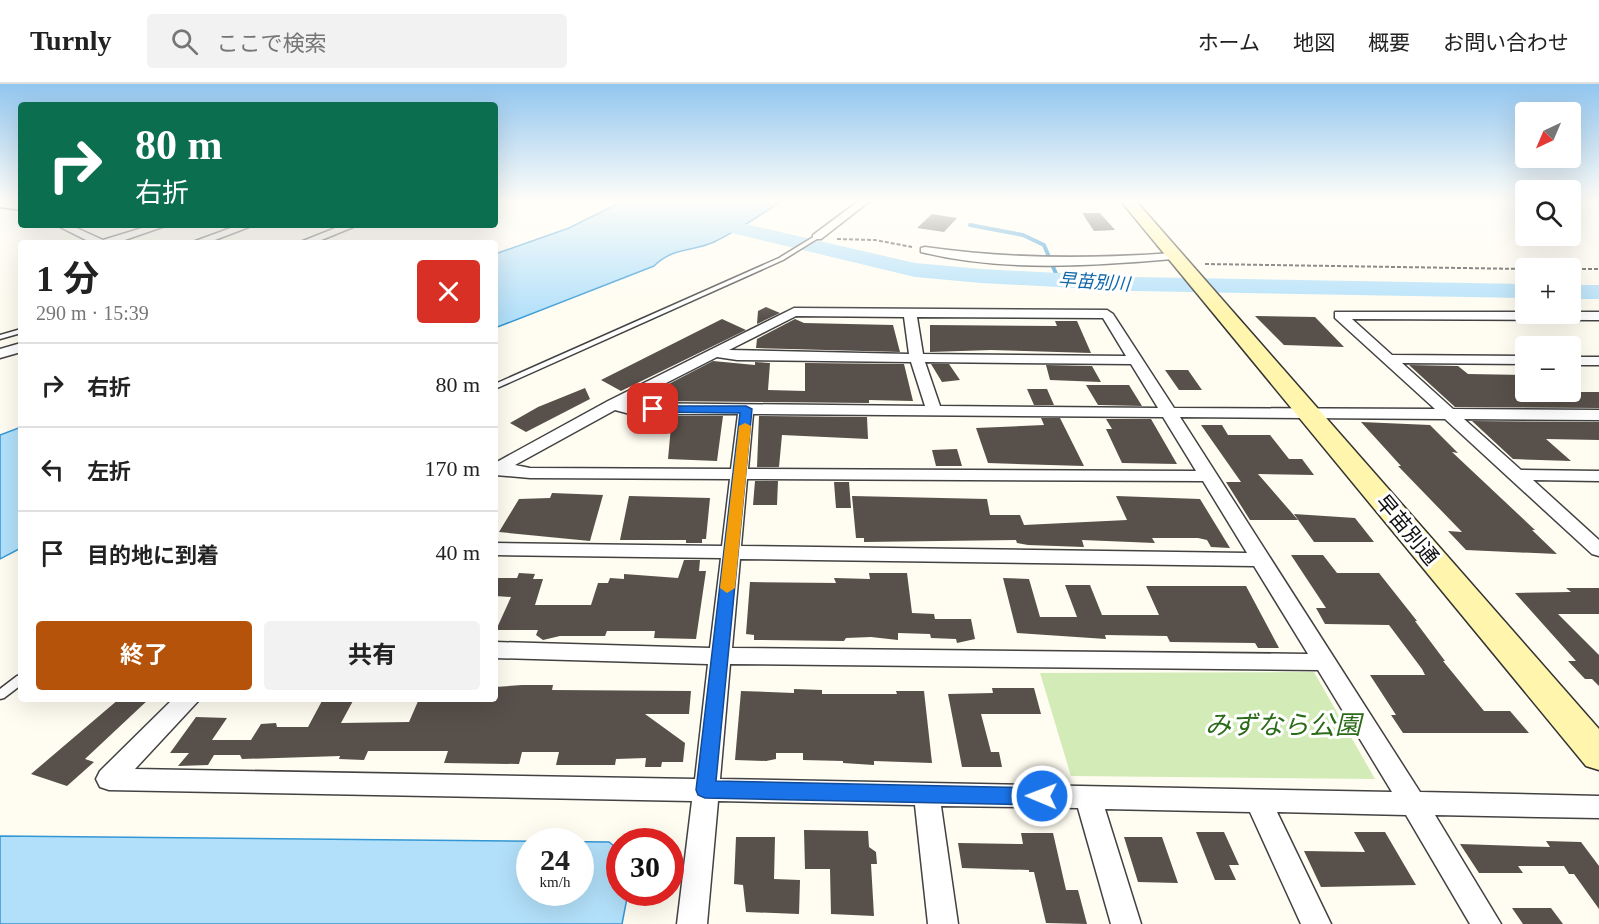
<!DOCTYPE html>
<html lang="ja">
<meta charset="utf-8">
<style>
:root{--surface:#fff;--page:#f2f2f2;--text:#222;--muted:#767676;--line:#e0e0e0;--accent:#b45309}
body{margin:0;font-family:"Times New Roman","Noto Sans JP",serif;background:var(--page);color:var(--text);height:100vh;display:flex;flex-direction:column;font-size:22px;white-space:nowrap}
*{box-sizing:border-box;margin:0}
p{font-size:20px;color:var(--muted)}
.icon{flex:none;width:33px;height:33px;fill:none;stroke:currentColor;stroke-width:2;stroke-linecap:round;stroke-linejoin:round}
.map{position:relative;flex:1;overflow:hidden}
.panel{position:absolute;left:18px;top:156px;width:480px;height:462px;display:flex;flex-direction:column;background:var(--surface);border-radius:6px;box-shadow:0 6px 24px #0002}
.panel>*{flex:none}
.guide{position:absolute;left:18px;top:18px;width:480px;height:126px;border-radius:6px;box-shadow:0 6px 24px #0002;background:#0b6e4f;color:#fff;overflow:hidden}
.needle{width:39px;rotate:224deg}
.controls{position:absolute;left:1515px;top:18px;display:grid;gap:12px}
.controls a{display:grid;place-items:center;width:66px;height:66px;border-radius:6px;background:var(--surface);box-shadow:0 6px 24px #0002;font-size:30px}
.speed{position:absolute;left:516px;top:744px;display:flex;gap:12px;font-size:30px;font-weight:700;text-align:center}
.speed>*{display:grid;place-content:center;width:78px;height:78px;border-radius:50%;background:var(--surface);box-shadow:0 6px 24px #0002;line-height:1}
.speed small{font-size:15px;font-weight:400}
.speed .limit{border:9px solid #d22;background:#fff;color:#111}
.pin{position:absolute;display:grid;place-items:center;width:51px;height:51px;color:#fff;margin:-26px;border-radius:12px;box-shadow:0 3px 9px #0006}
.me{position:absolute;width:66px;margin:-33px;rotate:271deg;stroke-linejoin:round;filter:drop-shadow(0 0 4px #0008)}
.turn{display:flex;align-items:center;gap:21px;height:126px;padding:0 18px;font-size:27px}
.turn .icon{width:78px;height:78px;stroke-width:2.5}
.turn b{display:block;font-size:42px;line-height:51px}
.round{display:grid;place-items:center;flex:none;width:63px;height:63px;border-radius:6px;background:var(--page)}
.headline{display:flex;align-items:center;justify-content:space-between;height:102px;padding:0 18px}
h1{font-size:36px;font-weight:700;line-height:45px}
.cta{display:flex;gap:12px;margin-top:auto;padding:12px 18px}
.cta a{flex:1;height:69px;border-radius:6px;background:var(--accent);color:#fff;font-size:24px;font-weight:700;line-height:69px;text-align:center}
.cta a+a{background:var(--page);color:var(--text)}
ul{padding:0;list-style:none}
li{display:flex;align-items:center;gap:18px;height:84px;padding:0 18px;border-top:2px solid var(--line)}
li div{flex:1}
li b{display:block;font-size:22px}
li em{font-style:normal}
header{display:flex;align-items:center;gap:36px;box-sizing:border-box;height:84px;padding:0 30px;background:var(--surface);border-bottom:2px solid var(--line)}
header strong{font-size:28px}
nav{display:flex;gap:33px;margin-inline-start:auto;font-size:21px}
.search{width:420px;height:54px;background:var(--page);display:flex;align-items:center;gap:15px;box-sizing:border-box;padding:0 21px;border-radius:6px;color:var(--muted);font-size:22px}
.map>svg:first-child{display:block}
</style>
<header>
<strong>Turnly</strong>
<div class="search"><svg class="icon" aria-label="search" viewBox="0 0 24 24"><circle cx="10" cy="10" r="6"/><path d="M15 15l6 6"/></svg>ここで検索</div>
<nav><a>ホーム</a><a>地図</a><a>概要</a><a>お問い合わせ</a></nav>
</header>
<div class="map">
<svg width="1599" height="840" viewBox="0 0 1599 840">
<rect width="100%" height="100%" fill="#fffcf1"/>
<path fill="#d3ecb7" d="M1314 588 1375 695 1071 692 1040 589Z"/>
<path fill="#b2e0fa" stroke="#3497d5" stroke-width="1.5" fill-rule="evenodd" d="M625 116H783C761 131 739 146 714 158 692 168 673 163 654 182L495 244V170L569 144Z
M21 343V464L0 475V351Z
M0 752 609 758 619 766 620 808 628 809 622 840H0ZM530 758H580V808H530Z"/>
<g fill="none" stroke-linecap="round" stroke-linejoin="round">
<path stroke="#3497d5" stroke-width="4" d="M970 141 1023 151 1044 161 1059 197"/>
<path fill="#b2e0fa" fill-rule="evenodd" d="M693 128 915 179 981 185 1134 193 1526 200V214L1134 207 981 199 915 193 686 138 683 134 686 130Z
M1570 201H1599V215H1570Z"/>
</g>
<path fill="#58504a" d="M1082 129H1100L1115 146 1094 147Z
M932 130 957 134 944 148 917 144Z
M766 223 780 229 757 240 758 227Z
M1255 232 1315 233 1344 263 1284 261Z
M722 235 746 246 621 307 601 296Z
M795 235 804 239 893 241 900 268 756 264 757 255Z
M1055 237H1077L1091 269 991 266 930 268V241L1057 242Z
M713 277 755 281V278L770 279 768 306 805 307V279L904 280 913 317 869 316V319L656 317 659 305Z
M931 280H949L960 296 942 298Z
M1046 281 1092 282 1101 298 1050 296Z
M1409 281 1458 282 1468 290 1526 291V308H1599V324L1455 323Z
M1165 286H1188L1202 306H1179Z
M1086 301H1129L1142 322 1098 321Z
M585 304 590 315 526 348 510 339 538 323Z
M1027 305H1047L1054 321H1034Z
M672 332H723L717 377 668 375Z
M759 332 867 333 868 355 782 351 779 383H757Z
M1041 334H1060L1084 382 988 379 976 344 1044 341Z
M1106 335H1151L1177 380 1122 379 1106 345H1112Z
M1472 337 1599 338V356L1546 355 1571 377 1513 375Z
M1361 338 1430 341 1458 369 1452 368 1535 446H1532L1557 470 1466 466 1448 447 1462 448 1398 382H1401Z
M1201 341H1222L1228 351H1270L1289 375H1302L1314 391 1258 390 1298 436H1250L1226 398H1241Z
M957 365 962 382H936L932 366Z
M755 397H778L777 421H753Z
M834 398H849L851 424H836Z
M552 409 603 411 590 457 499 448 519 415 550 414Z
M629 412 710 414 706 455H702V459H686V456H620Z
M852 412 987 415 990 431H1020L1024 441 1127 436 1116 412 1200 415 1230 464 1211 463 1207 456 1198 454H1152L1155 459 1082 456 1084 463 1028 461 1017 459 1016 456 864 458V454H856Z
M1294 430 1355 434 1374 458H1314Z
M1291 471H1323L1337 489H1379L1417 537H1415L1445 577H1443L1484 627H1510L1529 649H1403L1391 631H1396L1370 591H1425L1422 585 1389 541 1325 540 1316 524H1326Z
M684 476H700L699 487H706L696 555 654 554 655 547H607L605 552H560L543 556 536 551 538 546H496L511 513 495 512V494H517L519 489 535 490 533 495H543L535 521H591L598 499H608L610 494 624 495V490L678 494Z
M869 489H907L912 529 934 530 935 535H971L975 555 957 559 956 555 931 554 930 550 898 549V556L871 553 846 554 844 557 754 556V551L746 550 750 498 836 499 834 494 870 495Z
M1003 494 1029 495 1040 533H1077L1065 501H1090L1102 531H1159L1146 502H1246L1279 564H1258L1255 559 1170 558 1167 552 1105 551 1106 555 1017 549Z
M1566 504H1599V530H1558L1599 571V602L1592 595H1585L1568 577H1576L1515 509 1571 508Z
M522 601H553L552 606 691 607 689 630H645L685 659 683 678H662L661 683H645L646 674 616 675 615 681H556L559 668H522L519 680 444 679 448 667H368L364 676 339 675 340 672 242 675 240 671H214L208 681 178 682 189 669H170L196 633 227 634 212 656H251L261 640 276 639 277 643H308L323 615H354L341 639 409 638 419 615H495V603Z
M992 604H1034L1041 630H981L991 668H999L1002 683H962L948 610 993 609Z
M794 605 822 606V610H897L896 607H924L932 679 874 677V681L843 679V677L803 676V669H776V675L766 677 735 676 741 607 794 609Z
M119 615H149L85 675 94 678 67 702 31 690Z
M804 746 868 747 869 763 876 768 877 780H871L874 832 831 830 830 785H805Z
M1196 748H1224L1239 781H1229L1236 796H1215Z
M1354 748H1385L1416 801 1321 803 1304 767 1365 768Z
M1021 749H1053L1066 806H1078L1087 840 1046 839 1034 788H1029V786L962 784 958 759 1023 760Z
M736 753H775L774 795 800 796 799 830 746 828 743 801 734 800Z
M1124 753H1162L1178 799 1138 798Z
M1546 757 1581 758 1599 782V825L1574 790H1569L1564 782H1518L1523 789H1479L1460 760 1550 763Z
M1512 824H1551L1563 840H1523Z"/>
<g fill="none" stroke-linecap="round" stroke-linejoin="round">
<g stroke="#424242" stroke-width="3">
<path id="lane" d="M815 152 820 153 783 176 495 305V300L779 174Z
M21 245V249L0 255V251Z
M21 591V601L4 614 0 615V605L17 592Z"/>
</g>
<g stroke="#424242" stroke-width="3">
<path id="street" d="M860 116H871L821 155H813V151Z
M0 117 21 120V126L0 123Z
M56 141H70L103 156 152 141H168L116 159H92Z
M239 141H254L207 159H190Z
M343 141H358L314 159H298Z
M925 163C1008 175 1090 175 1173 169L1179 172 1173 175C1091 182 1002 188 921 168V164Z
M794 224 1107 226 1113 230 1174 324 1435 325 1335 234V228H1599V236L1352 235 1392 271 1526 272V280L1402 279 1453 325 1599 326V336L1464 335 1521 386 1599 387V397L1533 396 1599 456V472L1592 470 1445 335 1180 333 1420 708 1599 712V734L1435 731 1501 840H1470L1406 731 1277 728 1331 840H1301L1250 728 1105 725 1141 840H1111L1078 724 941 722 958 840H928L915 721 718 717 707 840H677L692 717 109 706 100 703 96 695 100 687 173 615H200L135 685 695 695 708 580 495 574V558L710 564 721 474 495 471V459L722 462 730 395 530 394 495 391V379L608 317ZM796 232 904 233 909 270 729 266ZM917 233 1103 234 1126 272 923 270ZM717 273 737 276 911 278 925 322 627 319ZM925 278 1131 280 1158 324 940 322ZM615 326 630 330H738L731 385 530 384 515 381ZM753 330 1163 333 1196 387 748 385ZM747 395 1203 397 1247 469 741 462ZM740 475 1254 482 1308 570 732 564ZM730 580 1318 586 1392 708 720 695Z
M21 259V268L0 274V265Z
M1570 273H1599V281H1570Z"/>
</g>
<g stroke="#313131" stroke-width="3">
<path id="secondary" d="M1120 116H1135L1599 645V686L1586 682Z"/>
</g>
<path stroke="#313131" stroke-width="2" stroke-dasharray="4 2" stroke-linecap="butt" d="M837 155 875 156 912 163
M1205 180 1526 185
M1570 185H1599"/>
<use href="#lane" fill="#fff" fill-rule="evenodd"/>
<use href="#street" fill="#fff" fill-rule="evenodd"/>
<use href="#secondary" fill="#fff5ac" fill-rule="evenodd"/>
</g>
<linearGradient id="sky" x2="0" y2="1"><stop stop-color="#92c6ef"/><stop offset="0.5" stop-color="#fffef9"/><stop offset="1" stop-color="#fffef9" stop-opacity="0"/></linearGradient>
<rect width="1599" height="234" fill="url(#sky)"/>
<path fill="#1a73e8" stroke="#114b97" stroke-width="1.5" d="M649 322H746L752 325 716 697 1042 704 1049 706 1052 712 1049 718 1042 721 705 714 698 711 696 706 740 329 653 328 649 327Z"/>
<path fill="#f59e0b" d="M745 339 751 342 735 504 727 509 720 504 739 342Z"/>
<g text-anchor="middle" stroke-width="6" stroke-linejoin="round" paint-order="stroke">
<g font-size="18" font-style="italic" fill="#1068a9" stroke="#fff">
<text transform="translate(1094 198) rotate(4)" y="6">早苗別川</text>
</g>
<g font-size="21" fill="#0f0f0f" stroke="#fff">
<text transform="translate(1407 446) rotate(50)" y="7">早苗別通</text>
</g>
<g font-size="26" font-style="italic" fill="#2c6b1a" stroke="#fff">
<text x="1283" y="650">みずなら公園</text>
</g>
</g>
</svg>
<div class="controls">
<a><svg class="needle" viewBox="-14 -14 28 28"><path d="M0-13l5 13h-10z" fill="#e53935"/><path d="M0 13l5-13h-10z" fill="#767676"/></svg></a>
<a><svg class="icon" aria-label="search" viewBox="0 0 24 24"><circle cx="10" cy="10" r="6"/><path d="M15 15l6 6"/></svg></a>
<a>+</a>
<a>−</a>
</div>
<div class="speed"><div>24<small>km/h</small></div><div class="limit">30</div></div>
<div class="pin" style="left:653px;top:325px;background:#d93025"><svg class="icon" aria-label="arrive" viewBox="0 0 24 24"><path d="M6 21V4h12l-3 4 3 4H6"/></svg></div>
<svg class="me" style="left:1042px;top:712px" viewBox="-20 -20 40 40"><circle r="17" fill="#1a73e8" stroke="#fff" stroke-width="3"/><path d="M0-11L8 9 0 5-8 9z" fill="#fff"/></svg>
<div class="guide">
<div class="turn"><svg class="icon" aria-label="right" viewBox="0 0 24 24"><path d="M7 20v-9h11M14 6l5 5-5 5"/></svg><div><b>80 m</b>右折</div></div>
</div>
<section class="panel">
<div class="headline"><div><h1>1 分</h1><p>290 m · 15:39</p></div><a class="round" style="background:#d93025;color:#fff"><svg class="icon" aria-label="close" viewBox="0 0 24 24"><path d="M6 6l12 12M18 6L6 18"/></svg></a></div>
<ul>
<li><svg class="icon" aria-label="right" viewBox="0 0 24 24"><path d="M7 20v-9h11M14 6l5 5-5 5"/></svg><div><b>右折</b></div><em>80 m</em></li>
<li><svg class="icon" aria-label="left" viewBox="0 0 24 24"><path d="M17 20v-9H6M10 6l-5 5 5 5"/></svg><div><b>左折</b></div><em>170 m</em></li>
<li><svg class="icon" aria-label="arrive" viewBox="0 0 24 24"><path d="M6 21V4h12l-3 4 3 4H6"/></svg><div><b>目的地に到着</b></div><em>40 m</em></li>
</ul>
<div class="cta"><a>終了</a><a>共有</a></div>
</section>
</div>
